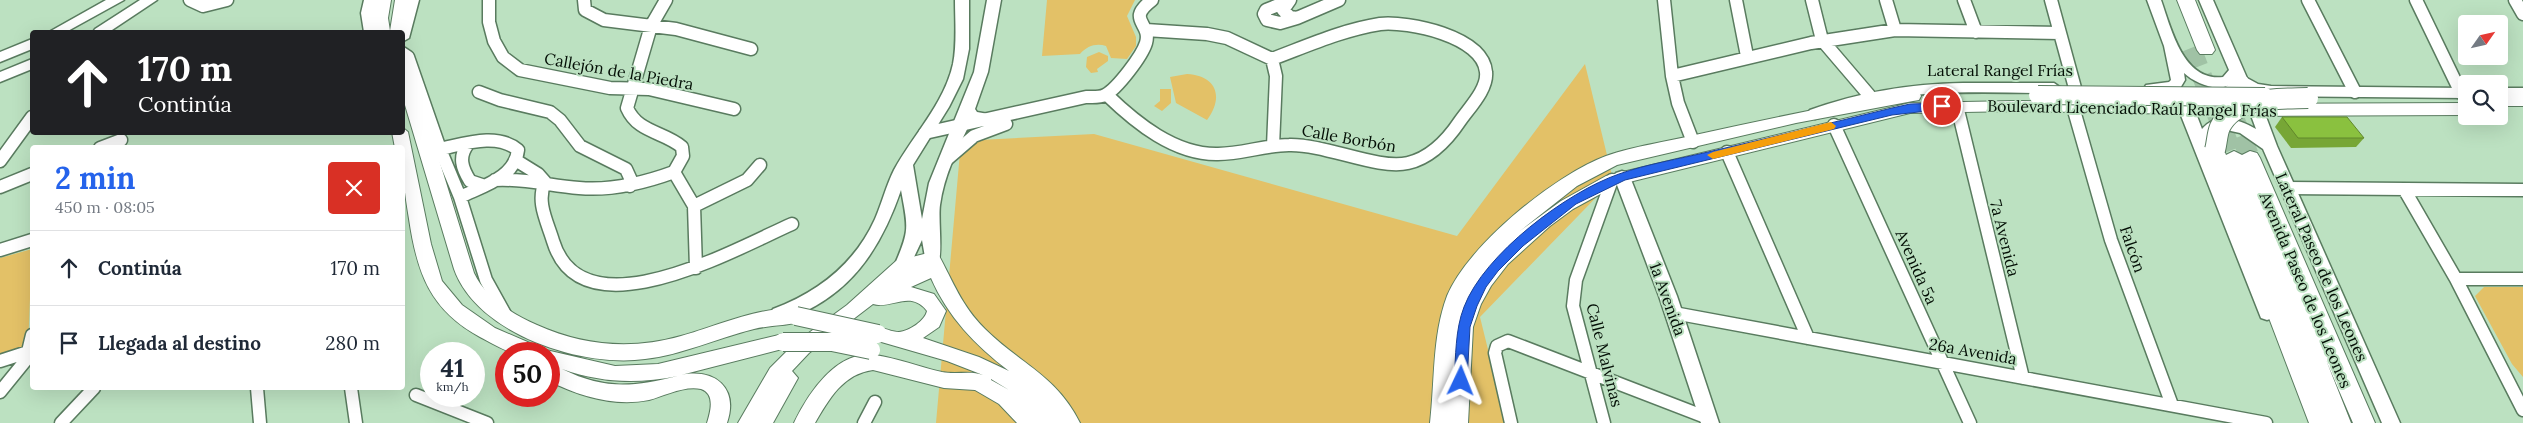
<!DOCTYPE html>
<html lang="es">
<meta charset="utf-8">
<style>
:root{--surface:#fff;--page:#f2f2f3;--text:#1f2937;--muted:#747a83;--line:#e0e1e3;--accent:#2563eb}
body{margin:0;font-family:Lora,serif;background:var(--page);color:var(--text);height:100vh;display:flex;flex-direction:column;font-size:19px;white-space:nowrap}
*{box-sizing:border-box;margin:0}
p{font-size:16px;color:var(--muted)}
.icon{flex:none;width:28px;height:28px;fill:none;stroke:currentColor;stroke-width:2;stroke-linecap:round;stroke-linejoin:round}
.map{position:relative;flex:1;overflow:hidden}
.sheet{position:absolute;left:30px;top:145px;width:375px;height:245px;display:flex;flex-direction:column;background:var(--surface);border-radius:5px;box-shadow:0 5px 20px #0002}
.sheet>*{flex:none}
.top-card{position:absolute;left:30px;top:30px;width:375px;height:105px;border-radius:5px;box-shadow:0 5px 20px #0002;background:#202124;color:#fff;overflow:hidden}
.needle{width:32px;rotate:56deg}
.controls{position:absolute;left:2458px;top:15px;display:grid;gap:10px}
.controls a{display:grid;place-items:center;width:50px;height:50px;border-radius:5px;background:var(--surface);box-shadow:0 5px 20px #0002;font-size:25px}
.speed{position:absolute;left:420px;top:342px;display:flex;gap:10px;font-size:25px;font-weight:700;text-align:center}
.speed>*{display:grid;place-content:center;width:65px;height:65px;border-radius:50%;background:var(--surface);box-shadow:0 5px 20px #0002;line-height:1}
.speed small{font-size:12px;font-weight:400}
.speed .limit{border:8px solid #d22;background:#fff;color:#111}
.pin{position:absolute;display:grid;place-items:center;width:42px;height:42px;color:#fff;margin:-21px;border:2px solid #fff;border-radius:50%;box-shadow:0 1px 5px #0007}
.me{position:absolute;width:55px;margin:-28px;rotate:2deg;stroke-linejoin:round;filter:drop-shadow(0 0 4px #0008)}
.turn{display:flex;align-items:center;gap:18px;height:105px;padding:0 25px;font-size:22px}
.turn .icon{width:65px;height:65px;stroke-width:2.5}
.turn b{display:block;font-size:35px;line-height:42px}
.round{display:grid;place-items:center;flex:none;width:52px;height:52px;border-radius:5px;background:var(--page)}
.summary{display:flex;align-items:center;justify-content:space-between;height:85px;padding:0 25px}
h1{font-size:30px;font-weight:700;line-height:38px;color:var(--accent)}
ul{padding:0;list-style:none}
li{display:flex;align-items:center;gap:15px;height:75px;padding:0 25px;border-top:1px solid var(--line)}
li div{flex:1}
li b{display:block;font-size:19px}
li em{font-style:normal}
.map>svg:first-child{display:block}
</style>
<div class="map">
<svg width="2523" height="423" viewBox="0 0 2523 423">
<rect width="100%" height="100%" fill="#bce1c1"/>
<path fill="#e3c167" d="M1047 0H1135L1127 16 1136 37V46L1127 59 1111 58 1106 46C1096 43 1087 46 1080 54L1042 56Z
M1099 52 1108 56V61L1097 69 1098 72 1091 73 1086 67 1087 57Z
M1585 64 1613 180 1480 317 1506 423H936L961 141 1094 134 1457 236Z
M1187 74C1217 76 1224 97 1207 120L1176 103 1170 77Z
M1160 89H1171V103L1162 111 1154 106 1160 101Z
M32 249 28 348 0 357V258Z
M2484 287H2523V377L2512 364 2475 296Z"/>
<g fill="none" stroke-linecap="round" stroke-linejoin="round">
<path stroke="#a0c2a5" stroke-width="20" stroke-dasharray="20 10" stroke-linecap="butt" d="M2191 48 2234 158
M2230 108 2250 158"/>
<g stroke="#597b5f" stroke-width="15">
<path id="minor" d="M190 0 203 6 227 0
M489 0V22L494 41 503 57 520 70 610 88 649 89 734 109
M584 0 585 10 604 20 676 29 751 49
M666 0 651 26 627 108C638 133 663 131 682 147L683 156 674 172
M1290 0 1283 10 1290 17 1297 18 1339 0
M1664 0 1672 76 1678 103 1693 142
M1736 0 1747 56
M1812 0 1822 40 1869 95
M1886 0 1895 30
M1964 0 1976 32
M2051 0 2075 88
M2308 0 2355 92
M2416 0 2461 93
M2515 0 2523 14
M1286 2 1266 10 1264 14 1267 20 1280 23 1297 18
M402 53 408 57 440 149 460 197 486 280 506 316
M1272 59 1276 76 1273 146
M1672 76 1811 43 1895 30 2060 33
M479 92 500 100 550 112 560 120 580 146 626 169 631 180 630 186
M1107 95C1136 123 1175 155 1218 154 1242 154 1265 145 1289 145 1326 144 1377 170 1408 163 1430 158 1448 139 1460 121 1469 108 1488 89 1486 72 1483 36 1408 21 1380 24 1342 30 1307 46 1272 59L1227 38 1207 34 1146 30
M2071 100 2111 240 2172 405
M1957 106 2023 378
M1834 125 1970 423
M925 133 1086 97C1092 97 1099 98 1105 95 1117 89 1142 56 1146 43 1152 22 1125 21 1152 0
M468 144C458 157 462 168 470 181L482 185
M100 148 121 140
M440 149C464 144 497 132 518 150 515 178 482 186 460 197
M1727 152 1808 338
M0 161 32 117
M517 161 538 174 545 182
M945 161 974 136 1006 124
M674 172 694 206 696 268
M495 180C524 178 551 186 579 188 612 191 644 183 674 172
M545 182C536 202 547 221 553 241 582 337 737 248 792 224
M0 187 32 174
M2288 188 2523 190
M2404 189 2456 279 2523 410
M694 206 747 180 760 165
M0 250 32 240
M2456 279H2523
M1674 313 2266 423
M0 361 31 351
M257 388 260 423
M351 388 356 423
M0 392 26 360 32 335
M416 395 487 423
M61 423 94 388
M864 423 875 402
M1511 423 1495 353 1497 346 1508 341 1708 418
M1604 423 1573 306 1576 280 1612 180"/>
</g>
<g stroke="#597b5f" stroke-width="3">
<path id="tertiary" d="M106 0H124L66 32H49Z
M140 0H157L109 32H93L95 29Z
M364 0H378L375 13 378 32H364L361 13Z
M405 0H419L409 38 402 42V32H396Z
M955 0H969V49L963 79 949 107 913 165 922 219 929 183 974 72 987 0H1001L988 72 975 109 977 112 994 115 997 119 989 124 971 121C958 148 944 175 940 205 938 219 943 255 938 263L932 265 926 263 922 240 908 270 902 272 896 270 894 266C910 230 908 228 901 190 883 242 857 286 806 311 796 315 783 322 773 319L770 314 773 309C818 292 854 265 875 219 882 203 886 186 894 170 913 135 944 104 953 64 957 44 955 21 955 0Z
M2147 0H2161C2171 28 2183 82 2223 77L2229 70 2199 0H2213L2247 78 2258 84 2271 86 2466 88V98L2271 96 2249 91 2234 82C2220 94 2196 84 2184 73L2185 80 2179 90 2146 91 2144 88 2146 85 2169 82 2171 80 2164 46Z
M32 39V49L0 62V52Z
M32 59V69L0 82V72Z
M1963 83H2054L2061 88 2054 93C1994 93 1933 89 1874 101 1853 105 1835 114 1815 119L1807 114 1810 110C1860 92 1909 84 1963 83Z
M2499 88H2523V98H2499Z
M2186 103 2194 108 2202 129C2216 112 2239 119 2256 129L2249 110 2252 106H2262L2277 146 2400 423H2382L2263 149 2240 133 2222 129 2213 136 2211 151 2276 313 2273 318 2267 320 2261 318 2178 108Z
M1622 171 1628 173 1630 177 1677 296 1719 423H1701L1659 296 1614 177 1616 173Z"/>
</g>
<g stroke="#597b5f" stroke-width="2">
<path id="secondary" d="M377 0H391L388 18 390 31 395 0H409L402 35V32H375L372 18Z
M402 61 410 66 474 273C485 297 513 315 537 325 584 346 632 350 681 336 712 328 772 301 803 311L805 316 803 321C787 326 770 325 754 329 717 338 682 355 645 359 582 368 477 334 454 269L402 95Z
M2241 76 2247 77 2249 81 2238 97 2227 104 2250 106 2252 110 2250 114 2244 115 2017 111 1910 113 1617 185 1573 209 1550 226 1508 264 1491 286 1481 304 1473 327 1468 423H1430C1435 381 1432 336 1447 296 1468 245 1555 175 1606 156 1634 146 1666 142 1695 135 1767 119 1840 104 1913 91L1919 92 1921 96 1919 100 1913 101 1796 123 1617 165 1577 186 1520 231 1561 201 1606 176 1910 103 2017 101 2212 104 2213 98C2222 92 2233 78 2241 76Z
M402 127 408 132 431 244 442 281 462 305 495 328 546 350 615 366 658 364 783 334 790 337 793 342 790 347 681 375C715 368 739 388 727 423H707C710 413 716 394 701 389 685 385 664 396 649 400 614 407 579 396 549 381V354C539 354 528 355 518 354 506 352 491 343 480 337 430 310 417 273 409 219 405 195 402 172 402 148H395L392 132H402ZM562 369C602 383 637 384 678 376 633 387 605 390 562 369Z
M932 252 938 254C954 283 961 305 985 329 1020 364 1056 375 1080 423H1017L999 404 975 390 944 388 873 370C843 374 829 399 815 423H794C808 394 836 350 875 355 897 358 920 367 942 372 957 375 970 370 983 375L947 361 871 339 868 334 871 329C882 325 889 332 899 332 909 331 925 321 927 311 910 289 891 310 873 304L809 353 792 371 798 378 773 423H738L770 368 795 343 847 305 896 261ZM931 278C948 317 975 345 1009 371L979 357 923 338 939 327 946 311 934 294 911 287ZM991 379 1009 390 991 380Z"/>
</g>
<g stroke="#597b5f" stroke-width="2">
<path id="primary" d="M2177 0H2195L2215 50 2212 54H2200L2197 50Z
M2499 94H2523V106H2499Z
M2466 103V115L2257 116 2250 114 2248 110 2250 106 2257 104Z
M2215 143 2222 145 2226 155 2234 151 2242 155 2250 151 2257 153 2260 158 2375 423H2353L2326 360 2351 423H2309L2205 150 2208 145Z"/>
</g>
<use href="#minor" stroke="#fff" stroke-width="12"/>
<use href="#tertiary" fill="#fff" fill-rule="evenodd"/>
<use href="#secondary" fill="#fff" fill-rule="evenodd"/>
<use href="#primary" fill="#fff" fill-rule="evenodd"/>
<g stroke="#597b5f" stroke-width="20" stroke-linecap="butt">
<path id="secondary-bridge" d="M2038 95 2265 97
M796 316 878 334
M783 342H832L871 350"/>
</g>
<g stroke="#597b5f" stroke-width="22" stroke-linecap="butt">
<path id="primary-bridge" d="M2215 150C2217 143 2217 134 2220 127 2235 96 2279 99 2308 98"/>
</g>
<use href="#secondary-bridge" stroke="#fff" stroke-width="18"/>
<use href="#primary-bridge" stroke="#fff" stroke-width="20"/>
</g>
<path fill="#77a636" d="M2282 117 2364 138 2356 147 2291 148 2275 127Z"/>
<path fill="#8ac13f" stroke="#61872c" d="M2282 117H2347L2364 138H2298Z"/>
<path fill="#2563eb" stroke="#184099" d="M1942 103 1947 106 1945 109 1892 115 1625 180 1576 204 1523 246 1498 271 1486 287 1477 306 1470 327 1467 381 1461 387 1456 385 1454 381C1456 356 1455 330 1464 307 1484 254 1567 192 1619 174 1647 164 1679 159 1708 152 1769 138 1831 123 1892 108L1910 104Z"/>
<path fill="#f59e0b" d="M1831 122 1836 126 1834 129 1713 159 1707 155 1713 152Z"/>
<g text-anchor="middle" stroke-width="4" stroke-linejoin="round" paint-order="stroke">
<g font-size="16" fill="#040f06" stroke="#bce1c1">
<text x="2000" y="76">Lateral Rangel Frías</text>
<text transform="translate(619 71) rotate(10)" y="6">Callejón de la Piedra</text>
<text transform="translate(2132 108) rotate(1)" y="6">Boulevard Licenciado Raúl Rangel Frías</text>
<text transform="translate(1349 138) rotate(10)" y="6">Calle Borbón</text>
<text transform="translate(2005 238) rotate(76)" y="6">7a Avenida</text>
<text transform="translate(2133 249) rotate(71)" y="6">Falcón</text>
<text transform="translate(1917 267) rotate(66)" y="6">Avenida 5a</text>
<text transform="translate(2322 267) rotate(66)" y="6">Lateral Paseo de los Leones</text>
<text transform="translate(2306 290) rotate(67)" y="6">Avenida Paseo de los Leones</text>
<text transform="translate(1668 299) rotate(70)" y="6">1a Avenida</text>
<text transform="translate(1973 351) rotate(10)" y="6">26a Avenida</text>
<text transform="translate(1605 355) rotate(76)" y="6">Calle Malvinas</text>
</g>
</g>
</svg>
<div class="controls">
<a><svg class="needle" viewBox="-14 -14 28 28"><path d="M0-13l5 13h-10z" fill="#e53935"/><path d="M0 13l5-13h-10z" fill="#747a83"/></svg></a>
<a><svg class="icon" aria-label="search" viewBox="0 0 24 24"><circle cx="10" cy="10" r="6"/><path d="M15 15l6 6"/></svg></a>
</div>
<div class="speed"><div>41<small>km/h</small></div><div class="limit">50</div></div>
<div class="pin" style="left:1942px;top:106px;background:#d93025"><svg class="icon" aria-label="arrive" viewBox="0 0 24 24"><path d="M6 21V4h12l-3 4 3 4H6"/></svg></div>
<svg class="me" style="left:1461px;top:381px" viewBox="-20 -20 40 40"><path d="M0-17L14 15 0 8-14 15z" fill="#2563eb" stroke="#fff" stroke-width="4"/></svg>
<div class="top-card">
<div class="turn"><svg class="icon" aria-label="ahead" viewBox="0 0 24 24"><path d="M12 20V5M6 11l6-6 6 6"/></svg><div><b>170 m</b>Continúa</div></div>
</div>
<section class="sheet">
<div class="summary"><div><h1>2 min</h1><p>450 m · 08:05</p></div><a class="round" style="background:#d93025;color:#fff"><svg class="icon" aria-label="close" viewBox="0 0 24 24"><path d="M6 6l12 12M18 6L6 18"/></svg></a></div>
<ul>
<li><svg class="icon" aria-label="ahead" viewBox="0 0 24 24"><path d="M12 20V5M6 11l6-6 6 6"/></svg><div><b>Continúa</b></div><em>170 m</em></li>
<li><svg class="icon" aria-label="arrive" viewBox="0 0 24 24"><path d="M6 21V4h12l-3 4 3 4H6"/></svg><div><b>Llegada al destino</b></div><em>280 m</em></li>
</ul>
</section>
</div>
